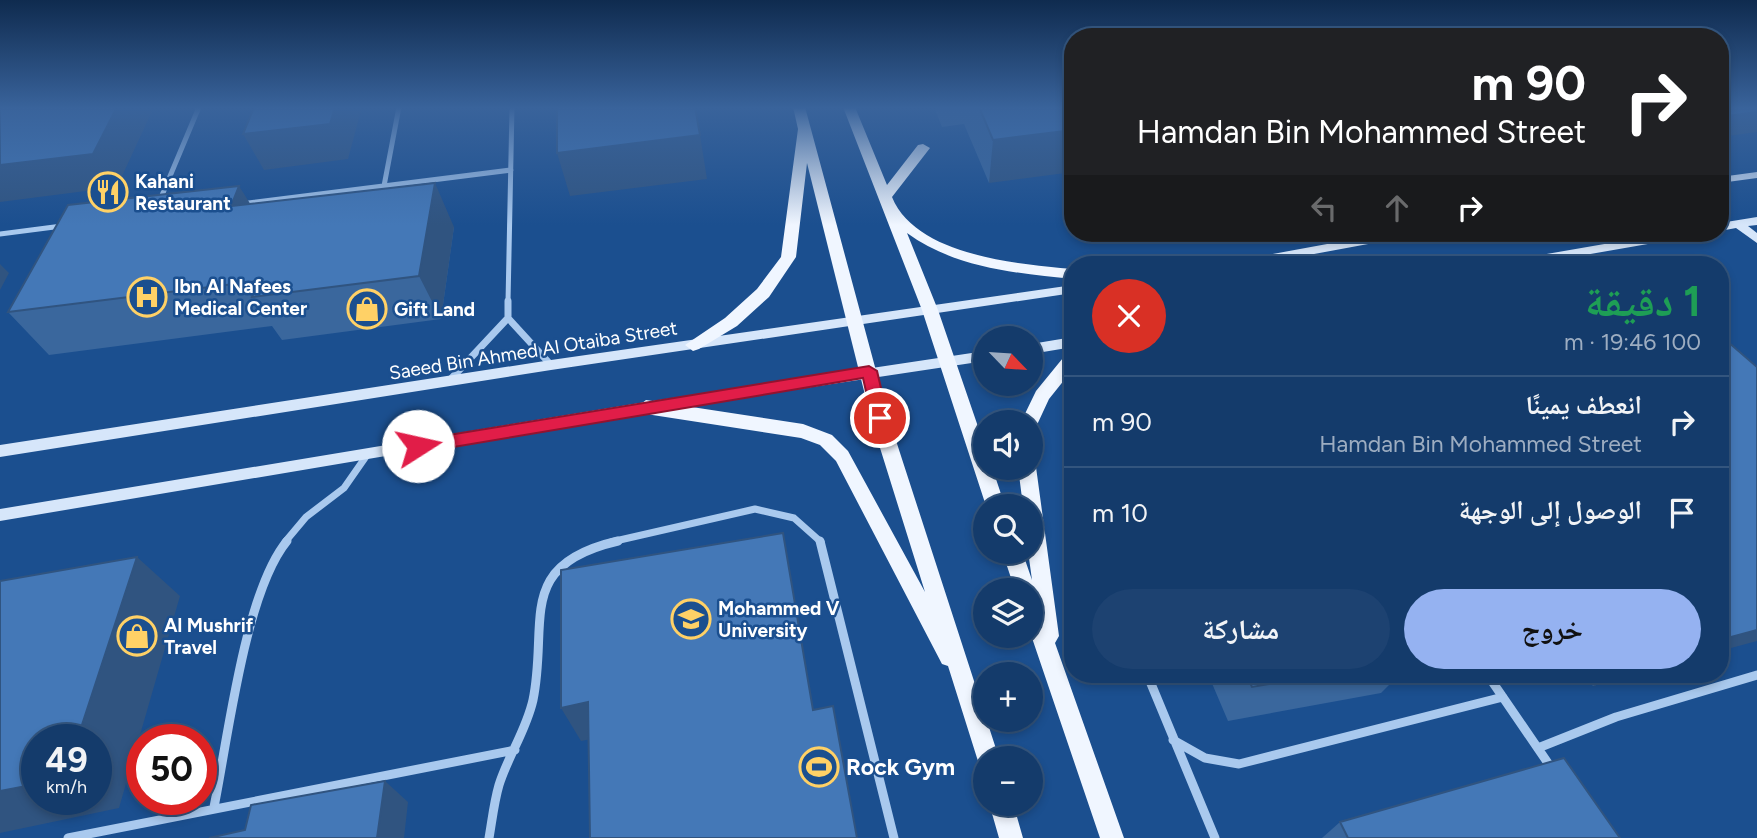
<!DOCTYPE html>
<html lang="ar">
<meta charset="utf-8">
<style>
:root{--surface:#143b6b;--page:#1d4271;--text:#f1f3f6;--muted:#9dadc1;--line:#33557e;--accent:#95b2f1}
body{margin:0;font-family:Figtree,"Noto Naskh Arabic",sans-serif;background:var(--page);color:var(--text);direction:rtl;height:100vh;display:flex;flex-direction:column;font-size:26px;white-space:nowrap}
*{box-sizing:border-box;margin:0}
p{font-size:23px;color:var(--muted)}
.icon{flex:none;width:38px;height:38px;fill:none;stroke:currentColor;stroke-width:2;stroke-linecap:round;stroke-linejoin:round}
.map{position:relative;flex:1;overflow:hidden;direction:ltr}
.panel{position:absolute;left:1064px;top:256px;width:665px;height:427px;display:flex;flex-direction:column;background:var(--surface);border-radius:28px;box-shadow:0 4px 10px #0003,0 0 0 2px var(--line);direction:rtl}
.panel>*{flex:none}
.guide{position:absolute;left:1064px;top:28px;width:665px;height:214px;border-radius:28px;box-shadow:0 4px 10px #0003,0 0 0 2px var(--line);direction:rtl;background:#202124;color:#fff;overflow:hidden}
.needle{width:46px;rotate:115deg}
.fabs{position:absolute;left:973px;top:326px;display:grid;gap:14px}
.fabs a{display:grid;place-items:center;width:70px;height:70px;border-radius:50%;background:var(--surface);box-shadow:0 4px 10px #0003,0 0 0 2px var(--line);font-size:35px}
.speed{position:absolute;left:21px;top:724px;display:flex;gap:14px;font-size:35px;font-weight:700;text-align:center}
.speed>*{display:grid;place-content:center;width:91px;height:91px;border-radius:50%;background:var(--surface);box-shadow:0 4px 10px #0003,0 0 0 2px var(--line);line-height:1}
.speed small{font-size:18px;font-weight:400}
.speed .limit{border:10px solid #d22;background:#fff;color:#111}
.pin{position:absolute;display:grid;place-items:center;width:60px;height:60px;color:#fff;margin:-30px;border:4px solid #fff;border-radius:50%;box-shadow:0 2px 7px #0007}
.me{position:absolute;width:77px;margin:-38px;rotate:80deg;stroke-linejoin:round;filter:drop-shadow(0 0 5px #0008)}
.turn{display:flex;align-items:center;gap:24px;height:147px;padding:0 28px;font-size:32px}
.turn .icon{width:91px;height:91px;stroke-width:2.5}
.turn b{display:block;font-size:49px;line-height:60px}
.lanes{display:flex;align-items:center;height:66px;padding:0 28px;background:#0003;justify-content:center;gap:35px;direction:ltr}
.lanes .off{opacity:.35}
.round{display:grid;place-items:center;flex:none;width:74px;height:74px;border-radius:37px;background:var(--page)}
.head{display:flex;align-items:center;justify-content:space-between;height:119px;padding:0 28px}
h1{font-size:42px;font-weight:700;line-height:52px;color:#1e9e55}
.action{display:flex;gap:14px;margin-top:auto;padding:14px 28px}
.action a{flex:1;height:80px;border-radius:42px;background:var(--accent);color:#111;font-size:28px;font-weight:700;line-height:80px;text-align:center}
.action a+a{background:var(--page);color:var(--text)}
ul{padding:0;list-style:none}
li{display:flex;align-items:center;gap:21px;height:91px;padding:0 28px;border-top:2px solid var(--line)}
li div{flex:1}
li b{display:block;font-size:26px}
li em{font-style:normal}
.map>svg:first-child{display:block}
</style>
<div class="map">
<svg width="1757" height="838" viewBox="0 0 1757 838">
<rect width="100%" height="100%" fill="#1b4f8f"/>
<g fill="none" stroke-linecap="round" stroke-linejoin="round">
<path stroke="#a9c9ee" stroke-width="5" d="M384 186 399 107
M160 200 199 107
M241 204 511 170
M0 234 62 226
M508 302 512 107"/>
<path stroke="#a9c9ee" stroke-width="7" d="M508 301V318L551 365
M449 381 508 318
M285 542 306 517 344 488 367 455
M611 542 755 509 794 518 821 542"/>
<path stroke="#a9c9ee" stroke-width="9" d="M820 541 894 838
M1147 674 1215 838
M1487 674 1552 769
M1173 740 1205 758 1239 764 1503 697
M1538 748 1616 717 1757 675
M214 807C228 738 245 592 287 541
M68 838 515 750
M489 838C492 821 494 802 499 785 508 756 526 731 533 700 549 622 514 565 618 541"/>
<path fill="#d6e6fa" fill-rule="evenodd" d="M1757 172V178L1720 183V177Z
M1757 217V225L1748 226 1757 233V243L1736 228 1720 231V223Z
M1387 233H1412L1406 237 1260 264H1234L1240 260Z
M1668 233H1694L1688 237 1533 264H1506L1512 260Z
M1073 285V293L551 370 0 457V445L551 360Z
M1073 337V347L1031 354V344Z
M985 351V361L646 412 0 521V509L646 402Z"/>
<path fill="#f0f6ff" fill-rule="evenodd" d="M793 107H805L889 419 999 758H985V768L980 766 977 758 948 666 942 664 836 461 820 445 801 438 646 414 637 407 646 400 803 424 832 435 848 451 925 592 871 419 807 163 796 257 769 297 737 326 699 349 693 351 685 345 725 318 757 289 781 257 798 129Z
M843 107H855L887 185 918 145 923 144 930 148 892 197C916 256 1018 264 1073 269V279C1015 273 955 268 907 233L938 310 985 447V467H992L1005 506H986L922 310Z
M1073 351V369L1049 399 1036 427 1031 428V422H1021L1036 391 1067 353Z
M1031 461 1036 467 1059 636 1055 643 1124 838H1100L1031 635V597L1034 598 1033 594 1031 597V590H1015L1002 551H1022L1032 580 1028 551H1031V506H1023L1018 467H1031Z
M989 803H1013L1023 838H999Z"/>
</g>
<path fill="#3a679d" d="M934 107H1073L989 183 964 124 942 127Z
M250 204 454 227 441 319 282 340 272 326 49 355 8 312Z
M1208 674H1400L1381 693 1228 721Z
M1583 674H1637L1593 686Z
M1340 822 1620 838H1322Z"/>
<path fill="#305480" d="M117 107H163L153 109 117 187 0 202V165Z
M335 107H362L348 159 264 170 243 134Z
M1757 112V132L1720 137V117Z
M1073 130V172L989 183 993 140Z
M700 135 707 179 570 196 557 153Z
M435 183 454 227 441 319 419 276Z
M239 186 266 229 231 206Z
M0 264 9 273 0 290Z
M137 557 180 596 119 808 0 833V791L37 784V800H96V740H77Z
M1757 630V641L1720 651V640Z
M1609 674H1637L1593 686Z
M588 702 607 736 581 741 561 708Z
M385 781 408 802 404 838H377Z"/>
<path fill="#4478b7" stroke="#305480" stroke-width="2" d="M0 107H117L93 154 0 165Z
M254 107H335L330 124 243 134Z
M557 107H695L700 135 557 153Z
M979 107H1073V130L993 140Z
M1720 107H1757V112L1720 117Z
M435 183 419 276 252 297 258 281 8 312 68 205 239 186 231 206Z
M1720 335 1757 367V630L1720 640Z
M783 533 813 710 833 706 857 838H590L588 702 561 708V570Z
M137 557 77 740H37V784L0 791V581Z
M1246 674H1325L1252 687Z
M1564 758 1620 838H1348L1340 822Z
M385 781 377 838H209L245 830 251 805Z"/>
<linearGradient id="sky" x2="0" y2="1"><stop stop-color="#0f2b4f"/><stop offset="0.48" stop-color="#39639b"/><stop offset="1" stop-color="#39639b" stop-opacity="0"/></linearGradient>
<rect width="1757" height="225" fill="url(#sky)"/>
<path fill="#e11d48" stroke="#92132f" stroke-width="2" d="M869 366 877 371 888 418 880 425 872 418 863 378 418 453 410 446 418 440Z"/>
<defs>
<g id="restaurant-ring" transform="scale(2.0125)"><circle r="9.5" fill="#1b4f8f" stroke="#ffd166" stroke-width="1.5"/><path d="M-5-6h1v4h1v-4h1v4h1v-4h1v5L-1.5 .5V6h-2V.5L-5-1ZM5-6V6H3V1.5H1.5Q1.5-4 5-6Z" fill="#ffd166"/></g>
<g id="hospital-ring" transform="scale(2.0125)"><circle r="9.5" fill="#1b4f8f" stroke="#ffd166" stroke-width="1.5"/><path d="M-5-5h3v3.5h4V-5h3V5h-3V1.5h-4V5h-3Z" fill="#ffd166"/></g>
<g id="shop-ring" transform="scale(2.0125)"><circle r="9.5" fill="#1b4f8f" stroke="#ffd166" stroke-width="1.5"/><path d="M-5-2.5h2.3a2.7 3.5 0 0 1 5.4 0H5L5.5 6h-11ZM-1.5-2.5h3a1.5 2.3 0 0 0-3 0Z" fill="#ffd166"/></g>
<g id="university-ring" transform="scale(2.0125)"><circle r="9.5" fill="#1b4f8f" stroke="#ffd166" stroke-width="1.5"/><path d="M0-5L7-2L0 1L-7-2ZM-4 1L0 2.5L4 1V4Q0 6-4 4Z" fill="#ffd166"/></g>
<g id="stadium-ring" transform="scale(2.0125)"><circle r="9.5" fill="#1b4f8f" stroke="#ffd166" stroke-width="1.5"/><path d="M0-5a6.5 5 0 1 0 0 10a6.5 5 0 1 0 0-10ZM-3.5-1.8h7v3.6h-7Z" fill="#ffd166"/></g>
</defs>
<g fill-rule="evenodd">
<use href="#restaurant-ring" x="108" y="192"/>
<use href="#hospital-ring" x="147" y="297"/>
<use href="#shop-ring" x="367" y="309"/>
<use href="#university-ring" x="691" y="619"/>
<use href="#shop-ring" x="137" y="636"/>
<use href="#stadium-ring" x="819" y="767"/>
</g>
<g text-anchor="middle" stroke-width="5" stroke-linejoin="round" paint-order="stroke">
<g font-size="19" font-weight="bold" fill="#fff" stroke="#1b4f8f" text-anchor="start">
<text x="135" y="188">Kahani<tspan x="135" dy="22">Restaurant</tspan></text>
<text x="174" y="293">Ibn Al Nafees<tspan x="174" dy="22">Medical Center</tspan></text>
<text x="394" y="316">Gift Land</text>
<text x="718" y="615">Mohammed V<tspan x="718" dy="22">University</tspan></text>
<text x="164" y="632">Al Mushrif<tspan x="164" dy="22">Travel</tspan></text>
</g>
<g font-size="19" fill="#fff" stroke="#1b4f8f">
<text transform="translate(533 350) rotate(-9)" y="7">Saeed Bin Ahmed Al Otaiba Street</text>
</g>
<g font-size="23" font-weight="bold" fill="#fff" stroke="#1b4f8f" text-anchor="start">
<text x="846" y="775">Rock Gym</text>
</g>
</g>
</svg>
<div class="fabs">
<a><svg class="needle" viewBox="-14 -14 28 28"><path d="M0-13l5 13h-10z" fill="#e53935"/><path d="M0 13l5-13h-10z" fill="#9dadc1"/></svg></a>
<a><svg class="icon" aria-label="sound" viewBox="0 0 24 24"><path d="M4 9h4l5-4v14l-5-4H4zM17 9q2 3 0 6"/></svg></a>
<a><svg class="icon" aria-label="search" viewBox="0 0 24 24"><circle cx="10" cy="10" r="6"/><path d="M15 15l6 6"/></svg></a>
<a><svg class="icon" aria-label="layers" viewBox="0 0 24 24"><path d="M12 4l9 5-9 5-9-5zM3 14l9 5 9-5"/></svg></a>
<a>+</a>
<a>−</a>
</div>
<div class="speed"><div>49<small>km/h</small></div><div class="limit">50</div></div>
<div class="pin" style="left:880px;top:418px;background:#d93025"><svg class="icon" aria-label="arrive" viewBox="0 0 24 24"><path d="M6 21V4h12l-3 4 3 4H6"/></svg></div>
<svg class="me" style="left:418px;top:446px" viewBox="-20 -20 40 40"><circle r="19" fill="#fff"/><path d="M0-13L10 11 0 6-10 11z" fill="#e11d48"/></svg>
<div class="guide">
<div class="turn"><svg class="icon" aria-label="right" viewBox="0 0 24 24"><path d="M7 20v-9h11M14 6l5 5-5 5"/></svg><div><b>90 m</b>Hamdan Bin Mohammed Street</div></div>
<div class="lanes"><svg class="icon off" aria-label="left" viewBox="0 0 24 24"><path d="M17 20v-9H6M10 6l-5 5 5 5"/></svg><svg class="icon off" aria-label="ahead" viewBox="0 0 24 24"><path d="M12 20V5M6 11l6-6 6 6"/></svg><svg class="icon" aria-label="right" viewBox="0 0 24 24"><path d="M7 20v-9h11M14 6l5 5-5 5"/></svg></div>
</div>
<section class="panel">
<div class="head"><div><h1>1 دقيقة</h1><p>100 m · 19:46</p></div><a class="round" style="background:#d93025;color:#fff"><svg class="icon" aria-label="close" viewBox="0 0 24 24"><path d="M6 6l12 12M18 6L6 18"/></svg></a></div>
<ul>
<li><svg class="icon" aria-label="right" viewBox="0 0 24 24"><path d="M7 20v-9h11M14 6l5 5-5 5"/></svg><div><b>انعطف يمينًا</b><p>Hamdan Bin Mohammed Street</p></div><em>90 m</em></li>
<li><svg class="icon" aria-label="arrive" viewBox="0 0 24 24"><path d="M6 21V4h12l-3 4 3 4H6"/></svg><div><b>الوصول إلى الوجهة</b></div><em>10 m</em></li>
</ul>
<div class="action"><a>خروج</a><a>مشاركة</a></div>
</section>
</div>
